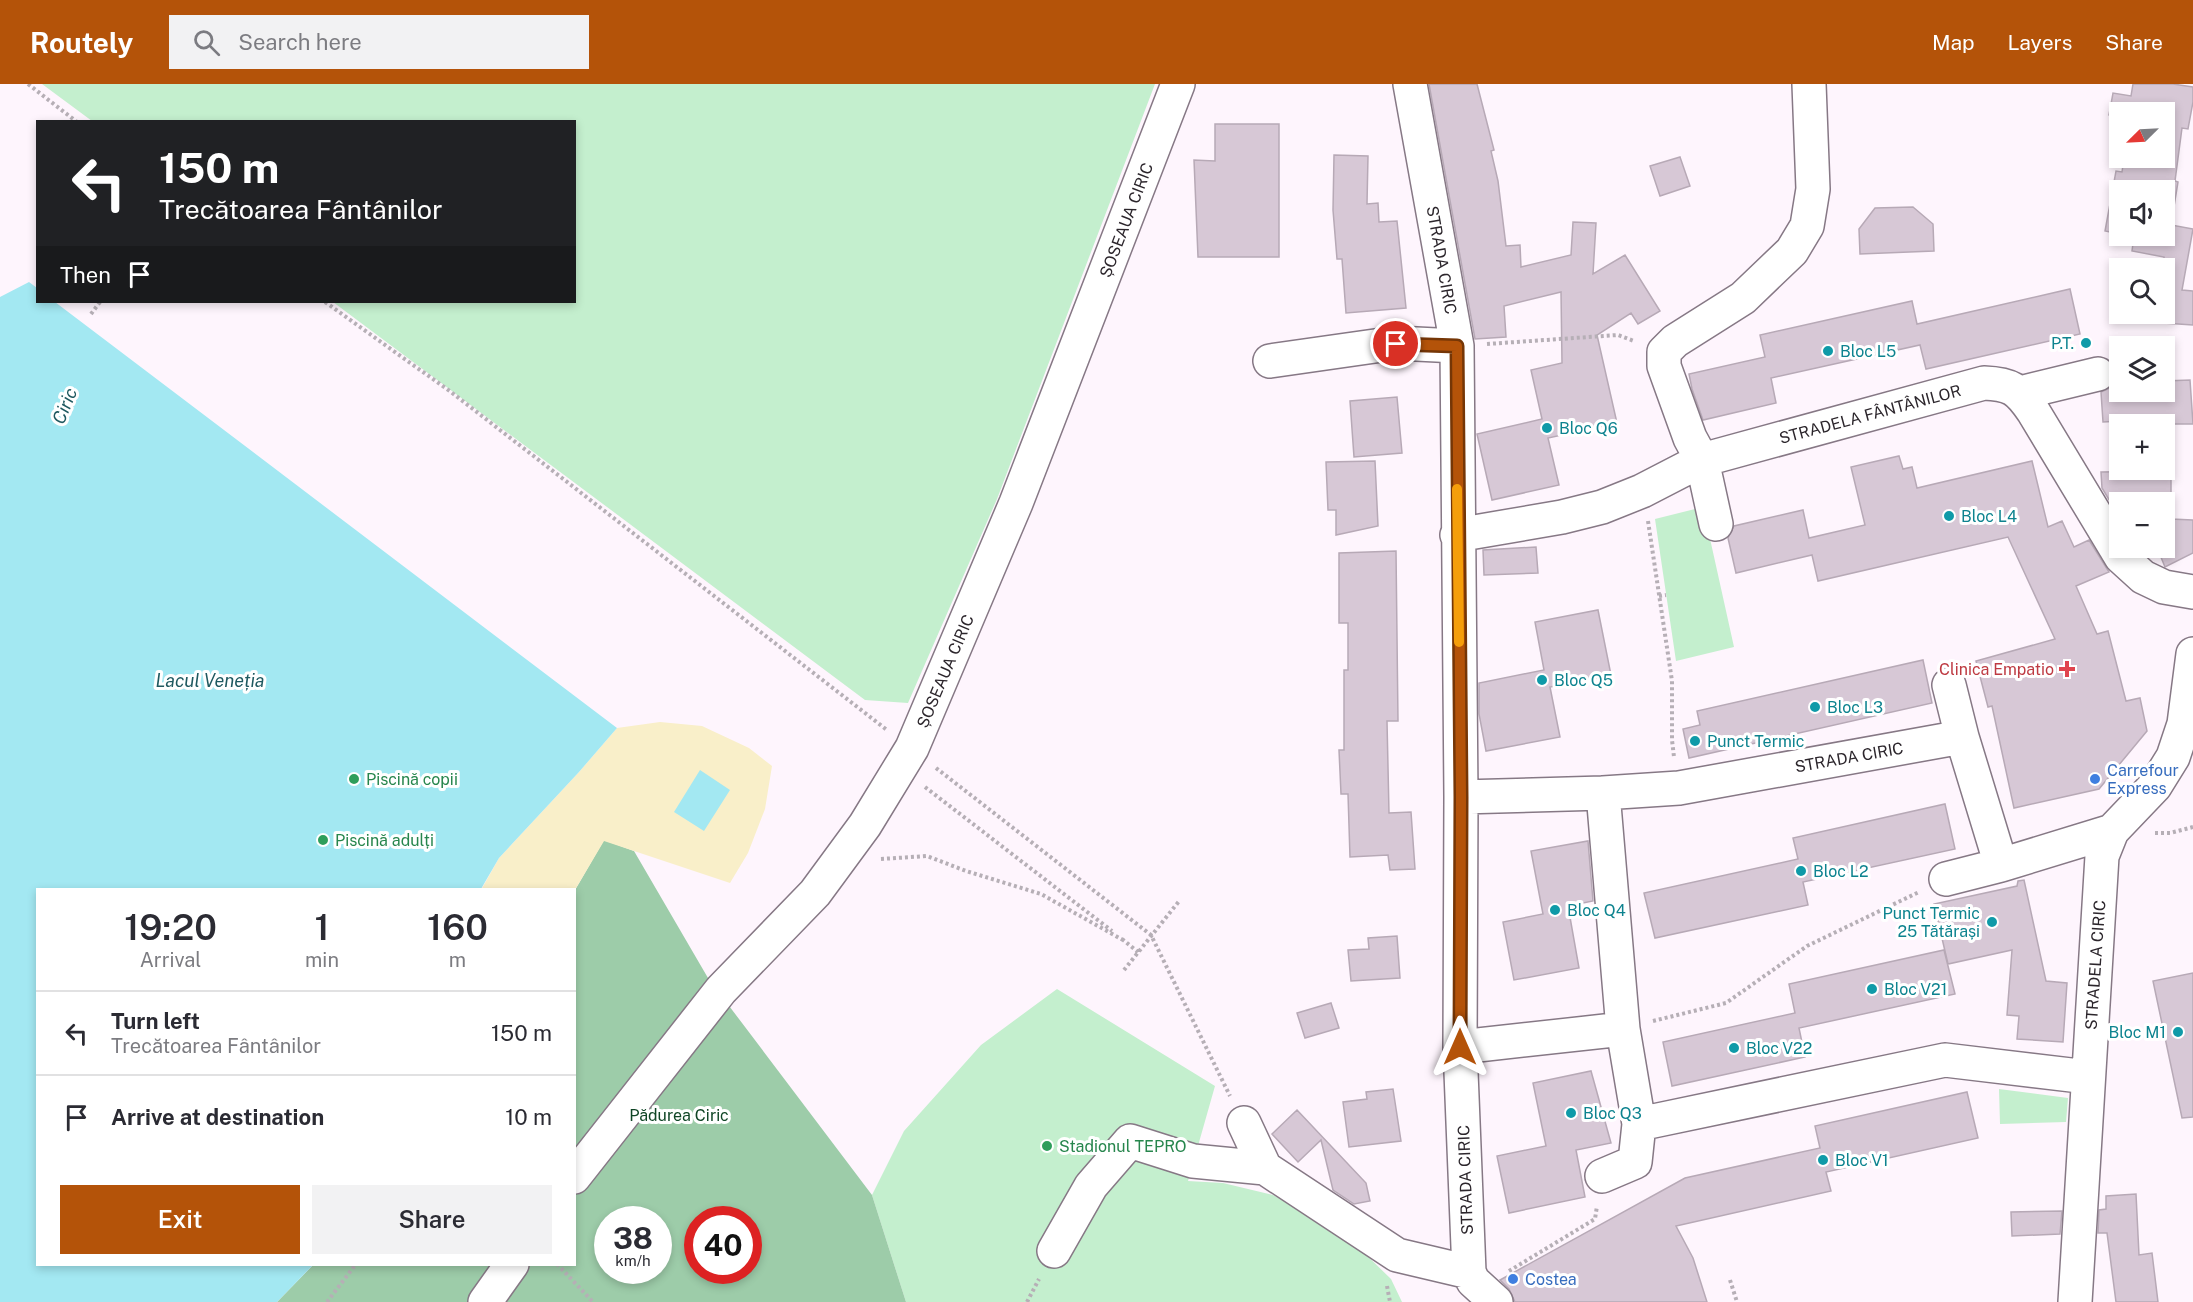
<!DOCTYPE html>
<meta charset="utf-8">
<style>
:root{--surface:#fff;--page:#f2f2f3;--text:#2b2b33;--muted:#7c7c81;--line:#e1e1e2;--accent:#b45309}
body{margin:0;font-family:"Public Sans",sans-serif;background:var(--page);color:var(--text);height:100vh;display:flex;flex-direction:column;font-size:22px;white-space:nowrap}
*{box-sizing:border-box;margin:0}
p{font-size:20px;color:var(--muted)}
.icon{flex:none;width:33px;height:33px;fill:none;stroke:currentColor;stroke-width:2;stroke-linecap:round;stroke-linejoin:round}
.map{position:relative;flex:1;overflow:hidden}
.panel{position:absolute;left:36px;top:804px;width:540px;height:378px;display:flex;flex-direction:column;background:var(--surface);border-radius:0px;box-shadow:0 3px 9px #0003}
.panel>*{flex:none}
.hud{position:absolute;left:36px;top:36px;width:540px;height:183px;border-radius:0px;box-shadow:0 3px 9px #0003;background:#202124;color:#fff;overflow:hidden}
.needle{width:39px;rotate:246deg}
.tools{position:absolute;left:2109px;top:18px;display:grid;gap:12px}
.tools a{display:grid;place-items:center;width:66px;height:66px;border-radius:0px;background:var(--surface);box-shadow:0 3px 9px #0003;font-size:30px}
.speed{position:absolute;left:594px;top:1122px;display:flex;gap:12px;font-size:30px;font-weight:700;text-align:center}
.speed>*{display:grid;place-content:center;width:78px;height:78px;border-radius:50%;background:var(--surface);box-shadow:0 3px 9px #0003;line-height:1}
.speed small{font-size:15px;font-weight:400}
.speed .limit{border:9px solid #d22;background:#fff;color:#111}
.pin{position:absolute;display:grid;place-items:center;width:51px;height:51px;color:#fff;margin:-26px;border:3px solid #fff;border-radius:50%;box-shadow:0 2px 6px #0007}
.me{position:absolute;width:66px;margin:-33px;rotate:0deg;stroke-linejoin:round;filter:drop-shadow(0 0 4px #0008)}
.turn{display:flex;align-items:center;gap:21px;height:126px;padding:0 24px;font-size:27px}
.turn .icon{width:78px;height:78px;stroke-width:2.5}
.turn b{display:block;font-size:42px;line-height:51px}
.then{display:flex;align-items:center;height:57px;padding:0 24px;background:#0003;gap:12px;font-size:22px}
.eta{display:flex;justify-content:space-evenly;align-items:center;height:102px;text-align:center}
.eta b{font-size:36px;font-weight:600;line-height:42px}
.action{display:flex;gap:12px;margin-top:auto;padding:12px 24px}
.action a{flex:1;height:69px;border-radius:0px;background:var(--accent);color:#fff;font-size:24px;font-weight:600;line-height:69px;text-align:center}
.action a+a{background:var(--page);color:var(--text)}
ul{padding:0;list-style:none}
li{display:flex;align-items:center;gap:18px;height:84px;padding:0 24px;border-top:2px solid var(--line)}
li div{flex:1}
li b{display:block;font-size:22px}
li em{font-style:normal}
header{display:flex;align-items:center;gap:36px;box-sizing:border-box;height:84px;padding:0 30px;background:var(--accent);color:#fff}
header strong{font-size:28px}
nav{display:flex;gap:33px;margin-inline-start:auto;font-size:21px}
.search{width:420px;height:54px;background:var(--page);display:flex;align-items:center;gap:15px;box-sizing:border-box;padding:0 21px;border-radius:0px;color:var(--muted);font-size:22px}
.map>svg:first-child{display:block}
</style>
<header>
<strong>Routely</strong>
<div class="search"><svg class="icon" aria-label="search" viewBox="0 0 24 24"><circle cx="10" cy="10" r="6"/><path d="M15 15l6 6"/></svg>Search here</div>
<nav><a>Map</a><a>Layers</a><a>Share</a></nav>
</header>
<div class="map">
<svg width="2193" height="1218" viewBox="0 0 2193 1218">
<rect width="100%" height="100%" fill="#fef5fd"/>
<path fill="#c4efce" d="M42 0H1155L997 415 908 619 865 616 333 218H574V38L92 37Z
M1703 423 1734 563 1676 577 1655 435Z
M1057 905 1215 1002 1188 1097 1223 1099 1273 1111 1321 1137 1354 1159 1391 1195 1402 1218H906L872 1111 904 1047 981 961Z
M1999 1005 2068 1014 2066 1038 2000 1040Z"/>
<path fill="#9dcca9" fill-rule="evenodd" d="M604 756 634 767 708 894 872 1111 906 1218H277L313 1181 574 1180 575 806ZM608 1136H658V1186H608ZM698 1136H748V1186H698Z"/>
<path fill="#f9efc9" d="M660 638 702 642 749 664 772 682 765 725 748 769 730 799 604 757 575 806H481L499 774 579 688 617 644Z"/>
<path fill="#a3e8f2" d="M29 198 37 204 38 218H55L617 644 579 688 499 774 481 805 38 806V1180L313 1181 277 1218H0V213Z
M700 686 730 706 704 747 674 728Z"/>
<path fill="#d7c8d6" stroke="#b7a9b6" stroke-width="1.5" d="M1429 0H1477L1494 66 1491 67 1498 97 1506 162 1520 161 1521 183 1571 171 1573 138 1596 139 1593 190 1625 171 1660 227 1638 240 1631 229 1597 251 1617 339 1548 354 1559 401 1492 416 1477 350 1542 335 1531 286 1562 279 1561 208 1504 222 1506 253 1475 255Z
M2133 0H2173L2193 3V18L2188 45 2182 44 2175 97 2178 98 2171 141 2193 145 2182 206 2193 207V241L2164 239V173L2132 167 2134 152H2130H2164V106H2120V150L2105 147 2116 87 2122 88 2124 74H2164V28H2120V33L2109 31 2113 9 2131 12Z
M1215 40H1279V173H1198L1194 76 1215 77Z
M1334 71 1368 72 1367 120 1378 119 1379 138 1397 137 1406 224 1346 229 1342 175H1337L1333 126Z
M1680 73 1690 102 1660 112 1650 82Z
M1913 123 1933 140 1934 167 1860 170 1859 145 1875 124Z
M2070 205 2080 250 1926 285 1920 261 1771 294 1776 319 1703 336 1692 305 1689 290 1765 273 1760 251 1912 217 1917 240Z
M2190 296 2193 340H2122V337L2103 338 2101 308 2110 304 2113 300 2120 299V308H2164V297Z
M1397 313 1402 369 1354 373 1350 317Z
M1899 372 1903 385 1912 383 1917 404 2032 377 2048 443 2062 437 2074 463 2089 456 2109 488 2076 502 2097 550 2108 547 2126 617 2140 614 2147 647 2099 705 2014 724 1992 622 1988 623 1976 577 2055 555 2008 453 1818 497 1812 471 1736 489 1728 454 1734 442 1803 426 1809 454 1865 441 1851 383Z
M1375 377 1378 442 1336 451V426H1328L1326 378Z
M2171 387V435L2193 436V469L2165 483 2158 466 2147 471 2138 464H2164V418H2120V434L2102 404 2101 388Z
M1536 463 1538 489 1484 491 1483 466Z
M1396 467 1398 637H1387L1389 729 1411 728 1415 785 1390 786 1388 771 1350 773 1348 710H1341L1339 666H1344V586H1348V539H1339V469Z
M1598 526 1611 591 1550 603 1560 653 1486 667 1479 630V599L1544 586 1535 538Z
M1923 576 1932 619 1689 674 1683 645 1700 641 1697 627Z
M1945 720 1955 765 1803 798 1808 821 1655 854 1644 809 1798 775 1793 754Z
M1588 757 1593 817 1568 822 1579 884 1514 896 1503 838 1543 830 1531 767Z
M2024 796 2046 897 2067 899 2063 958 2017 955 2019 932 2007 931 2012 866 1948 880 1934 820 2017 802 2018 797Z
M1397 852 1400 894 1351 897 1348 866 1369 865 1368 854Z
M1944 866 1955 910 1799 944 1805 973 1672 1002 1663 958 1795 929 1789 900Z
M2193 889V1033L2182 1034 2153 897Z
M1331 919 1339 944 1305 954 1297 929Z
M1591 987 1611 1059 1576 1066 1585 1113 1509 1129 1497 1072 1546 1062 1533 999Z
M1393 1005 1401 1057 1349 1063 1343 1018 1367 1015 1366 1008Z
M1967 1008 1978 1054 1826 1088 1831 1107 1676 1142 1693 1174 1707 1218H1515L1509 1205 1500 1196 1685 1094 1820 1064 1815 1042Z
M1297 1026 1366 1099 1370 1117 1354 1120 1333 1106 1321 1056 1298 1078 1272 1050Z
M2136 1110 2139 1171 2152 1169 2158 1218H2116L2107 1149H2098L2099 1126 2106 1125V1112Z
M2062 1127 2060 1150 2012 1152 2011 1128Z"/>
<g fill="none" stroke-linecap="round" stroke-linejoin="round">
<g stroke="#867885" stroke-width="36">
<path id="minor" d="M1410 0 1457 262 1461 713 1460 963 1469 1188 1473 1197 1496 1218
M1270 277 1396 259 1457 262
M2020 309 2098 290
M1716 440 1702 376 1690 354 1664 282V268L1675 257 1743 214 1792 167 1807 142 1813 105 1809 0
M1457 451 1562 433 1602 423 1642 407 1702 376 1984 299C2011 300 2018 305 2033 327L2121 473 2143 493 2164 503 2193 508
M1949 601 1962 653
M1461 713 1603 709
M1946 795 2001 781
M1623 945 1603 709 1679 704 1962 653 2001 781 2112 747
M1460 963 1623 945 1639 1040 1945 976 2088 993
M1244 1039 1265 1084
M1602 1092 1635 1078 1639 1040
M574 1093 721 906 815 809 865 741 912 664 1016 419 1178 0
M1054 1167 1091 1102 1130 1057 1193 1077 1265 1084 1397 1171 1469 1188
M485 1218 512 1180
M2075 1218 2102 772 2112 747 2155 702 2173 673 2184 640 2193 570"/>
</g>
<path stroke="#b6afb6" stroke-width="4" stroke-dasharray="3 3" stroke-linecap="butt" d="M28 0 77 38
M325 218 451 308 887 646
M91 230 100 218
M1487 260 1618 251 1634 257
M1648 437 1672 597V656L1674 673
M1659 512 1666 511
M936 684 1151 851 1230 1012
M925 703 1112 847
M2155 749H2170L2193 743
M881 775 927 772 966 787 1041 810 1123 856
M1122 855 1138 868
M1124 886 1180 816
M1653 937 1726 919 1807 862 1919 808
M557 1180 593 1218
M1509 1187 1595 1135 1597 1122
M1730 1196 1737 1218
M1387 1202 1390 1218
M327 1218 356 1180
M1027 1218 1039 1195"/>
<use href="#minor" stroke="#fff" stroke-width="33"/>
</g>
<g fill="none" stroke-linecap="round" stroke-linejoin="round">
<g stroke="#753606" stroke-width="15">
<path id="route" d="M1396 260 1457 262 1461 713 1460 963"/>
</g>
<use href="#route" stroke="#b45309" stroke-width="10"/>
<path stroke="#f59e0b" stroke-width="10" d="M1457 405 1459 558"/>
</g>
<g fill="#0f9aa8" stroke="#fff" stroke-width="2">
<circle cx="2086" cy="259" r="6"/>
<circle cx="1828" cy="267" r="6"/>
<circle cx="1547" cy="344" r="6"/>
<circle cx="1949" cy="432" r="6"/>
<circle cx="1542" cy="596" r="6"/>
<circle cx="1815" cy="623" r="6"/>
<circle cx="1695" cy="657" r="6"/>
<circle cx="1801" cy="787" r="6"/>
<circle cx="1555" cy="826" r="6"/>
<circle cx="1992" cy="838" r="6"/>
<circle cx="1872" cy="905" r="6"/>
<circle cx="2178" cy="948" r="6"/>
<circle cx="1734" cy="964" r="6"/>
<circle cx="1571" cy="1029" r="6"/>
<circle cx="1823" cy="1076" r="6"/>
</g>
<path fill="#e0444e" stroke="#fff" stroke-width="2" d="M2064 576h6v6h6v6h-6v6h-6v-6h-6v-6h6z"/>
<g fill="#2e9e5b" stroke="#fff" stroke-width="2">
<circle cx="354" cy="695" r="6"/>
<circle cx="323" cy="756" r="6"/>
<circle cx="1047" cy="1062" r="6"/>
</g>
<g fill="#3f7fe0" stroke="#fff" stroke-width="2">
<circle cx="2095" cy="695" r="6"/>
<circle cx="1513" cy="1195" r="6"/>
</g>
<g text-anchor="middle" stroke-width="6" stroke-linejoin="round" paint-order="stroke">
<g font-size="16" fill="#2c262c" stroke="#fff">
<text transform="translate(1126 136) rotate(-69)" y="6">ȘOSEAUA CIRIC</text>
<text transform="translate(1442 176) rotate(80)" y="6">STRADA CIRIC</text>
<text transform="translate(1870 330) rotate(-15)" y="6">STRADELA FÂNTÂNILOR</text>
<text transform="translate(945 587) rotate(-67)" y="6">ȘOSEAUA CIRIC</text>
<text transform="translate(1849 673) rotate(-10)" y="6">STRADA CIRIC</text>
<text transform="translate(2095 881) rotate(-86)" y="6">STRADELA CIRIC</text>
<text transform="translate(1465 1096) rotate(-92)" y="6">STRADA CIRIC</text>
</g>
<g font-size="16" fill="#0d838f" stroke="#fff" text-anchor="start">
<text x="2074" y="265" text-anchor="end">P.T.</text>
<text x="1840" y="273">Bloc L5</text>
<text x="1559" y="350">Bloc Q6</text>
<text x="1961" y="438">Bloc L4</text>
<text x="1554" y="602">Bloc Q5</text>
<text x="1827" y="629">Bloc L3</text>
<text x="1707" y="663">Punct Termic</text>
<text x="1813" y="793">Bloc L2</text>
<text x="1567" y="832">Bloc Q4</text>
<text x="1980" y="835" text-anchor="end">Punct Termic<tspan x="1980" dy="18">25 Tătărași</tspan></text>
<text x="1884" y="911">Bloc V21</text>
<text x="2166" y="954" text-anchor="end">Bloc M1</text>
<text x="1746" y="970">Bloc V22</text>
<text x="1583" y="1035">Bloc Q3</text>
<text x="1835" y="1082">Bloc V1</text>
</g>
<g font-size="16" fill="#be3a42" stroke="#fff" text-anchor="end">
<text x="2054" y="591">Clinica Empatio</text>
</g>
<g font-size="16" fill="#366cbe" stroke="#fff" text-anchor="start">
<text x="2107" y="692">Carrefour<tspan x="2107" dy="18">Express</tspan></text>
<text x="1525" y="1201">Costea</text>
</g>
<g font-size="16" fill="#27864d" stroke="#fff" text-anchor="start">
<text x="366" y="701">Piscină copii</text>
<text x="335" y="762">Piscină adulți</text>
<text x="1059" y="1068">Stadionul TEPRO</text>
</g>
<g font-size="16" fill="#0f4525" stroke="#fff">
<text x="679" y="1037">Pădurea Ciric</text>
</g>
<g font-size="18" font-style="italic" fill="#1f5960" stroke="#fff">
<text transform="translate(65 322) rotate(-68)" y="6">Ciric</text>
<text x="210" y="603">Lacul Veneția</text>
</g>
</g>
</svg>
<div class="tools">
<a><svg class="needle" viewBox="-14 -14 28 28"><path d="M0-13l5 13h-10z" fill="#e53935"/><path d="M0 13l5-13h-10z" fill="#7c7c81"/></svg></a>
<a><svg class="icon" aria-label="sound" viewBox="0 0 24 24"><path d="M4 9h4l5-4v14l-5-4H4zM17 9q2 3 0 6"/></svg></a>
<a><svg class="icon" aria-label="search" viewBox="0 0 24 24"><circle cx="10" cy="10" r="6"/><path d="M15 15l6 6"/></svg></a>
<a><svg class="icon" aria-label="layers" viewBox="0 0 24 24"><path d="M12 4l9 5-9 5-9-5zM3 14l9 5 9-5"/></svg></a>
<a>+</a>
<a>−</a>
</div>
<div class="speed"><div>38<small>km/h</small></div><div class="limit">40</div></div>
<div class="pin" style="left:1396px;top:260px;background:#d93025"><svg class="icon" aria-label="arrive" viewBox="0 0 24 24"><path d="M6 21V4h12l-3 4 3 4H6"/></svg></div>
<svg class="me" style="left:1460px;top:963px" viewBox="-20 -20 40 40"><path d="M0-17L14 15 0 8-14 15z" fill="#b45309" stroke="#fff" stroke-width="4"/></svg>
<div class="hud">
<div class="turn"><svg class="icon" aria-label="left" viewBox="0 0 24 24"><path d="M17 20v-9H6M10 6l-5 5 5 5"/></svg><div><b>150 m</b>Trecătoarea Fântânilor</div></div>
<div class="then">Then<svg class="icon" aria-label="arrive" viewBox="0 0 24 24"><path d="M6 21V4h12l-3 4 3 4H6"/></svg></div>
</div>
<section class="panel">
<div class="eta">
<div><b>19:20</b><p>Arrival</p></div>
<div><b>1</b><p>min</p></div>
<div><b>160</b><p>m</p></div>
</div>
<ul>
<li><svg class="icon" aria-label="left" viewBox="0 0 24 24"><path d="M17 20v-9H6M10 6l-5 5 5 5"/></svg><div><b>Turn left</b><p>Trecătoarea Fântânilor</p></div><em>150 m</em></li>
<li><svg class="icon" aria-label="arrive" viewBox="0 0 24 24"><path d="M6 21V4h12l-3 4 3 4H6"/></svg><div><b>Arrive at destination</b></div><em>10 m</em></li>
</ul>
<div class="action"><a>Exit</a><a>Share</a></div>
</section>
</div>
